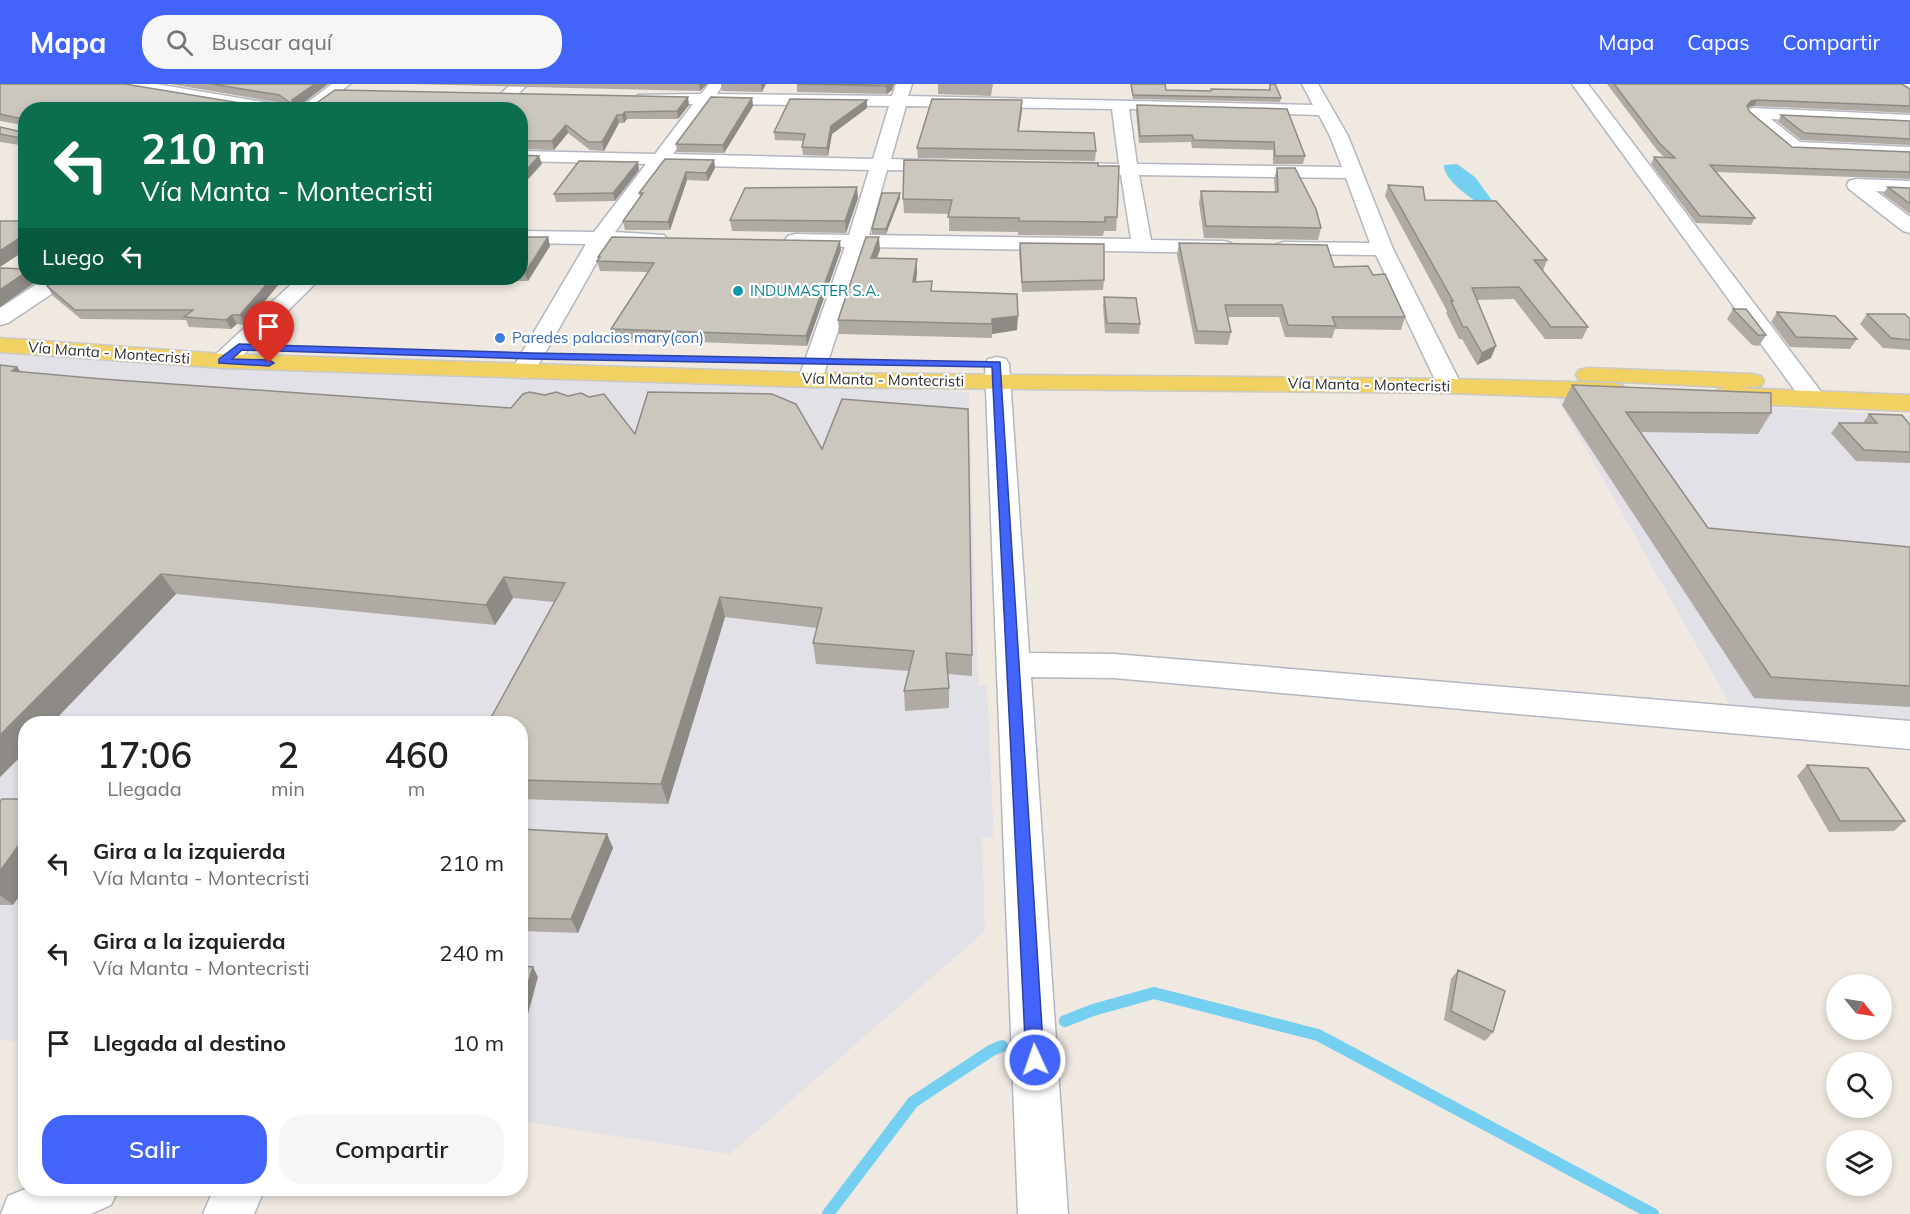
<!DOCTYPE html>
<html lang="es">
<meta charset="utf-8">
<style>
:root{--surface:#fff;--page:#f6f6f6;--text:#202124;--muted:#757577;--accent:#4264fb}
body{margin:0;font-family:Mulish,sans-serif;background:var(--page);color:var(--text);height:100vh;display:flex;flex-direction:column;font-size:22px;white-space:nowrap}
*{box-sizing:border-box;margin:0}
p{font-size:20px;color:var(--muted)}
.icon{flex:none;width:33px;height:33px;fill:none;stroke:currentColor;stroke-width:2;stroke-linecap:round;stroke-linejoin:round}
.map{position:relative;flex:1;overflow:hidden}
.side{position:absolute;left:18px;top:632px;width:510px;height:480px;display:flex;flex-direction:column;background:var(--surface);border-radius:24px;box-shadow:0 3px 9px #0003}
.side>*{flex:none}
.banner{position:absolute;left:18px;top:18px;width:510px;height:183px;border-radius:24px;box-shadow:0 3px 9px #0003;background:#0b6e4f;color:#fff;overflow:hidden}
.needle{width:39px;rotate:120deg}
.controls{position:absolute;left:1826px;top:890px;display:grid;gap:12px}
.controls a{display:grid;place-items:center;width:66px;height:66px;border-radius:50%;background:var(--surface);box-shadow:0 3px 9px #0003;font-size:30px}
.pin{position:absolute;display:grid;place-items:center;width:51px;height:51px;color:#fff;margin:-62px -26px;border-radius:50% 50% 50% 0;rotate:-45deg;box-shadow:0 0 6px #0007}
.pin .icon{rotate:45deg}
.me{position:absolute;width:66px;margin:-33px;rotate:357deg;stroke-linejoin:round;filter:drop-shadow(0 0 4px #0008)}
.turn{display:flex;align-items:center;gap:21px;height:126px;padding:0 24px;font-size:27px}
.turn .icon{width:78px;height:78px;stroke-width:2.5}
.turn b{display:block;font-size:42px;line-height:51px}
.then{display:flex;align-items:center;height:57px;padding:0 24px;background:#0003;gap:12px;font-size:22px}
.eta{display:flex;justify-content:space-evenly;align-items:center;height:102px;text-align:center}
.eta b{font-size:36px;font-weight:600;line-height:42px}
.primary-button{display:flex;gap:12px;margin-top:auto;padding:12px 24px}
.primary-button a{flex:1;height:69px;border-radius:24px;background:var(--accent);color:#fff;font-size:24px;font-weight:600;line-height:69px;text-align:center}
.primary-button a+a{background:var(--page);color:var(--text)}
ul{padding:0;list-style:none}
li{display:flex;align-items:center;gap:18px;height:90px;padding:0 24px}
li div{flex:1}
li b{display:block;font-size:22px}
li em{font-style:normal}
header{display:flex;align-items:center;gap:36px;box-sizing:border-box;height:84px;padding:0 30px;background:var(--accent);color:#fff}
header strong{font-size:28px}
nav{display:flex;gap:33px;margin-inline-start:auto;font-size:21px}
.search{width:420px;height:54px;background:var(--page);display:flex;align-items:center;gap:15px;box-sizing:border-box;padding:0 21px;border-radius:24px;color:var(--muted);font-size:22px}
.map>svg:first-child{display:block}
</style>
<header>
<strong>Mapa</strong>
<div class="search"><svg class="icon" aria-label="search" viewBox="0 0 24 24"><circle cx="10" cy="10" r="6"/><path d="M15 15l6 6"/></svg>Buscar aquí</div>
<nav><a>Mapa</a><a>Capas</a><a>Compartir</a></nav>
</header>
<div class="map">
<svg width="1910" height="1130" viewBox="0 0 1910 1130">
<rect width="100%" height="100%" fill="#efe9e1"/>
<path fill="#e3e1e8" d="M0 265 259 285 969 308 978 601 987 602 994 754 982 753 985 847 730 1070 521 1037 520 639H26L25 959 0 955Z
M1555 310 1910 332V648L1736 631Z"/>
<path fill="#75cff0" d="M1457 80 1475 93 1497 123 1486 124C1473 116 1443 96 1444 81Z"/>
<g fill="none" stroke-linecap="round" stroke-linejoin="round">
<path stroke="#75cff0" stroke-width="12" d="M1065 937 1093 926 1154 909 1318 951 1653 1130
M828 1130 913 1018 992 966 1002 962"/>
<g stroke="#b4b7c1" stroke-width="3">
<path id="minor" d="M119 0H156L282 21 290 26H250L127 5Z
M332 0H350L317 26H297Z
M511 0H528L502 26H484Z
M709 0H723L717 10 892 12 896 0H912L908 12 1313 21 1302 0H1318L1348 52 1393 165 1462 302 1459 307 1450 309 1441 307 1438 302 1376 171 1284 170 1277 168 1274 164 1277 160 1284 158 1370 159 1346 94 1139 91 1151 156 1224 157 1231 159 1234 163 1231 167 1224 169 865 163 822 296 819 301 810 303 801 301 798 296 845 163 795 162 788 160 785 156 788 152 795 150 849 151 869 86 665 81 615 148 664 151 667 155 664 159 607 160 532 292 523 294 514 292 511 287 586 160 520 159V147L594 148 646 80 520 77V67L655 70 693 20 644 19 638 17 636 14 638 11 701 10ZM710 20 889 22 873 75 673 70ZM906 22 1112 25 1119 80 1074 79 1067 81 1065 85 1067 89 1074 91H1121L1131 155 869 151 887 86 948 87 954 86 957 82 954 78 948 77 891 75ZM1129 25 1319 31 1330 52 1342 83 1137 80Z
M1572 0H1588L1822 309 1826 314 1822 319 1813 322 1804 319Z
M1895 0H1910V10L1904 8Z
M1754 24 1910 31V41L1771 35 1800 58 1910 63V73L1789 67 1748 33 1746 29 1748 25Z
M1856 95 1910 97V109L1876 107 1910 133V149L1903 147 1849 105 1847 101 1849 97Z
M46 194H71L68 199 8 239 0 241V224Z
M298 194H321L232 282 223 284 214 282 211 277 214 272Z
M997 273 1006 275 1009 280 1029 569 1114 570 1910 637V665L1114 594 1031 593 1068 1130H1018L985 280 988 275Z
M28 1104H119L111 1121 91 1130H1L8 1112Z
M214 1104H265L254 1130H203Z"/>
</g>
<g stroke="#c9c9c9" stroke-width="3">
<path id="major" d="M0 254 223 270 810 289 1450 295 1614 299 1623 302 1627 307 1623 312 1614 315 1450 309 810 303 223 284 0 268Z
M1588 284 1752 290 1761 292 1764 297 1761 302 1738 304 1910 311V327L1726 319 1717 316 1713 311 1717 306 1726 303 1579 296 1576 291 1579 286Z"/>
</g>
<use href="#minor" fill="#fff" fill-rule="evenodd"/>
<use href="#major" fill="#f2d163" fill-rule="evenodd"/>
</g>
<path fill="#afaba4" d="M0 0 246 20H285L282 19 170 0H328L302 20 689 21 678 35H627L624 39H619L604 67 590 66 568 49 554 66 520 65V26H26V62L0 58V43L22 48 23 41 0 37Z
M409 0H707L700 7Z
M721 0H766L762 8 722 7Z
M797 0H894L892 6 887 10 797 8Z
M938 0H993L991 12 938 10Z
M1131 0 1166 6 1211 7 1269 6 1270 0 1281 14 1280 18 1133 15 1131 4Z
M1607 0H1902L1910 5V29L1754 22 1748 23 1750 28 1792 63 1910 68V95L1716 88 1755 134 1751 141 1696 139 1651 80 1654 73 1665 74 1657 66Z
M752 14 753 22 724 69 677 68 676 60Z
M867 16V24L832 50 828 72 803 71 802 63 803 57 775 56 774 48Z
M1022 16 1019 47 1096 67 1095 77 918 74 917 64Z
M1137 21 1287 25 1305 72 1303 80H1273V66L1192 64 1191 58 1139 59 1136 28Z
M1781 31 1910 37V61L1801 56 1778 38Z
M665 75 714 76 715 84 708 97 687 96 670 146H625L623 137 640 113 639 109Z
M1098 82 1117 133 1116 147H1104L1103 152 1018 151V148L949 147V130L904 129 903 115Z
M1277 84 1321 144 1318 156 1204 154 1199 119 1201 107 1275 108 1274 95Z
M639 86 615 117 556 118 554 110Z
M1388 101 1425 116 1547 176 1543 187 1588 243 1582 255H1545L1514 215 1477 216 1491 274 1477 281 1462 255H1459L1446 229 1447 227 1385 112Z
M1888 103 1910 104V130L1883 110Z
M900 109V114L886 150H872V145Z
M858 114 846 149 732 147 730 136Z
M548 153 550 162 528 197H500L499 194H520V155Z
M1020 159 1104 196 1103 206 1022 208 1019 168Z
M1179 159 1334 183 1373 191 1405 233 1401 246 1335 245 1332 254 1285 253 1279 233H1228L1231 248 1228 261 1195 260 1177 171Z
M841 166 807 262 614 255 611 245 648 188 600 187 597 177 599 175 598 173Z
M880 166 877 174 917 189 916 198 933 207 1017 246 992 250V254L839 250 838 236Z
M284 194 245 241 237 240 231 245 189 243 186 236 81 235 53 212 47 202Z
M380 194H416L414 196H381Z
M1104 213 1140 240 1139 250 1105 249 1103 222Z
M1733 225 1766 251 1759 262 1752 261 1727 235Z
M1777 228 1857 255 1850 265 1790 263 1771 238Z
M1867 230 1910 235V266L1883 264 1860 240Z
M0 281 21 288 635 350 822 365 972 571V592L948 590 949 604V624L905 627 904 607 909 587 816 580 813 559 817 544 725 533 668 720 520 715V639L554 518 513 514 495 541 176 510 52 639H26V667L0 693Z
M1572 301 1771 329 1758 350 1641 348 1708 444 1910 463V623L1754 614 1562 321Z
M1869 330 1910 341V379L1856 377 1831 349 1839 339H1863Z
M1807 681 1905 737 1894 747 1829 748 1797 692Z
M0 717 13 821H0Z
M520 745 607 750 613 764 578 849 520 847Z
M1458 886 1493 948 1485 957 1444 936 1451 895Z
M426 1104H473L472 1107 430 1111 426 1107Z"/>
<path fill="#8e8b86" d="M315 0H328L296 24 292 20V16Z
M699 0H707L700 7Z
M761 0H766L762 8Z
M889 0H894L892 6 887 10 886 2Z
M688 13 689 21 678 35 677 27Z
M752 14 753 22 724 69 723 61Z
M867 16V24L832 50 828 72 827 64 831 42Z
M1022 16V27L1017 58 1018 47Z
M1757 16 1754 22 1748 23 1747 22 1751 17Z
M625 28 627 35 624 39 622 31Z
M617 31 619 39 604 67 602 58Z
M566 41 568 49 554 66 552 57Z
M539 72 542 80 520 104V93Z
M714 76 715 84 708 97 706 89Z
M638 78 639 86 615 117 613 109Z
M686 88 687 96 670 146 668 138Z
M857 103 858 114 846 149 845 137Z
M900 109V114L886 150V145Z
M26 145V166L0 183V167L21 148Z
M548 153 550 162 528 197 525 189Z
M879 153 880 166 871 188V174Z
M840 157 841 166 807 262 806 252Z
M917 175V189L914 212 913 198Z
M26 188V194H35L37 197 0 223V206Z
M272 194H284L245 241 240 231Z
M232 231 237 240 231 245 226 236Z
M1018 232 1017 246 992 250V235Z
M1496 262 1491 274 1477 281 1482 269Z
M17 283 32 302 12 287Z
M161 490 176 510 52 639H26V667L0 693V651Z
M504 493 513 514 495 541 486 521Z
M720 513 725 533 668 720 661 700Z
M607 750 613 764 578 849 571 835Z
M26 751V803L13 821 0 811V787Z
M533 883 538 893 524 945 520 940V926Z"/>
<path fill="#cbc7bf" stroke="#8e8b86" stroke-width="1.5" d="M0 0H125L246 20H287L289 18 279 11 212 0H315L292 16V20H315L335 6 688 13 677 27 625 28 622 31H617L602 58H588L566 41 552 57H520V26H26V55L0 50V43L22 48 23 35 0 30Z
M797 0H889L886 2Z
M1131 0H1165L1166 6 1211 7V5L1270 6V0H1275L1281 14 1133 11Z
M1614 0H1902L1910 5V22L1757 16 1751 17 1747 22 1750 28 1792 63 1910 68V88L1710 81 1755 134 1700 132 1654 73 1675 74 1660 60Z
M711 13 752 14 723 61 676 60Z
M790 15 867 16 831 42 827 64 802 63 805 50 774 48Z
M932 15 1022 16 1018 47 1094 49 1096 67 917 64Z
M1137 21 1287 25 1305 72H1275L1274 58 1194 56 1192 51 1140 52Z
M1781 31 1910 37V55L1804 49Z
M520 71 539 72 520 93Z
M665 75 714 76 706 89 686 88 668 138 623 137 643 109H639Z
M904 76 1098 79V82H1119L1117 133H1105V138L1019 137V134L948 133 952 116 903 115Z
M579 77 638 78 613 109 554 110Z
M1277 84H1295L1316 125 1321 144 1206 142 1201 107 1278 108Z
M1388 101 1423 103 1425 116 1496 117 1547 176H1534L1588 243H1551L1519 203 1472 204 1496 262 1482 269 1467 243H1463L1451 217H1453Z
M857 103 845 137 730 136 745 104Z
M1888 103 1910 104V120Z
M882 109H900L886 145H872Z
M0 137H26V145L21 148H26V150L0 167Z
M522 153H548L525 189 520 188V155Z
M612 153 840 157 806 252 611 245 654 179 597 177 600 173H598Z
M866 153H879L871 174 917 175 913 198 932 197 931 207 1017 210 1018 232 992 235V240L838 236Z
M1020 159 1104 160V196L1022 198Z
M1179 159 1327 161 1334 183 1368 182 1373 191 1385 190 1405 233H1332L1336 242 1288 241 1282 221H1225L1231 248 1197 247Z
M0 184 26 185V188L0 206Z
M59 194H272L240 231H232L226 236 184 233 193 226H75L47 202Z
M1104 213 1136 214 1140 240 1107 239Z
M1733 225H1746L1766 251H1758Z
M1777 228 1835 232 1857 255 1796 253Z
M1867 230H1905L1910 235V256L1891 254Z
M0 281 17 283 12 287 102 295 511 324 523 310 529 308 545 311 556 308 568 312 581 309 589 313 604 310 635 350 648 308 772 310 796 320 822 365 842 315 968 325 972 571 946 569 949 604 904 607 914 567 813 559 822 524 720 513 661 700 520 696V639H488L565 499 504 493 486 521 161 490 0 651Z
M1572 301 1771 309V329L1626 328 1708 444 1910 463V602L1771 593Z
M1869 330 1902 331 1910 341V368L1864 366 1839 339H1877Z
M1807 681 1868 684 1905 737H1840Z
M2 715H26V751L0 787V717Z
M520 745 607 750 571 835 520 834Z
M520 882 533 883 520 926Z
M1458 886 1505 907 1493 948 1451 927Z
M426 1104H463L426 1107Z"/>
<path fill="#4264fb" stroke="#2b41a3" stroke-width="1.5" d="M239 260 532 269 1000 278 1044 976 1042 982 1035 985 1028 982 1026 976 992 283 532 275 242 266 232 275 269 276 274 279 269 282 219 279V275Z"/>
<circle fill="#0f9aa8" stroke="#fff" stroke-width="2" cx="738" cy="207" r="6"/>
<circle fill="#3f7fe0" stroke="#fff" stroke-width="2" cx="500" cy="254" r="6"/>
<g text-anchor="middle" stroke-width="4.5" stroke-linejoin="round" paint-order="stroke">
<g font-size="15" fill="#0d838f" stroke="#fff" text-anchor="start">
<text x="750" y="212">INDUMASTER S.A.</text>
</g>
<g font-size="15" fill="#366cbe" stroke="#fff" text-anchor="start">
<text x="512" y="259">Paredes palacios mary(con)</text>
</g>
<g font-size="15" fill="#2e2e2e" stroke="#fff">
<text transform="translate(109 269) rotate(4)" y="5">Vía Manta - Montecristi</text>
<text transform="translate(883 296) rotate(1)" y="5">Vía Manta - Montecristi</text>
<text transform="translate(1369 301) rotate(1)" y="5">Vía Manta - Montecristi</text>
</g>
</g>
</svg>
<div class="controls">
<a><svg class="needle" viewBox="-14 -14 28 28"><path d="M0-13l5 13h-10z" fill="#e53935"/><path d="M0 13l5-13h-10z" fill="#757577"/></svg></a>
<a><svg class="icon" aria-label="search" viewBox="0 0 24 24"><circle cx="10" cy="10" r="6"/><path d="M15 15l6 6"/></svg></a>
<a><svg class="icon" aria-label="layers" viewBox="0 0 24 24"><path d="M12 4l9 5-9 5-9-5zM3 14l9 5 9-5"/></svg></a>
</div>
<div class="pin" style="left:269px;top:279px;background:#d93025"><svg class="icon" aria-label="arrive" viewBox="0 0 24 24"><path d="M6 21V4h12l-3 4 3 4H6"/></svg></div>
<svg class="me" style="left:1035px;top:976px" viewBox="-20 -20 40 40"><circle r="17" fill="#4264fb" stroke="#fff" stroke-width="3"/><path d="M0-11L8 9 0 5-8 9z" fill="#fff"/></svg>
<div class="banner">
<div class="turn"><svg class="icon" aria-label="left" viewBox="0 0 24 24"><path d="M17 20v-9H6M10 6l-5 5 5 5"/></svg><div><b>210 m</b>Vía Manta - Montecristi</div></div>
<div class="then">Luego<svg class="icon" aria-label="left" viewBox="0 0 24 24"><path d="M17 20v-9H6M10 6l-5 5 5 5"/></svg></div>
</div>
<section class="side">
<div class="eta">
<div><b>17:06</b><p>Llegada</p></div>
<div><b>2</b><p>min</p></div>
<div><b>460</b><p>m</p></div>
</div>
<ul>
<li><svg class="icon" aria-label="left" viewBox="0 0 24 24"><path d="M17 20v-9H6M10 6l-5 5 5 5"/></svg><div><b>Gira a la izquierda</b><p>Vía Manta - Montecristi</p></div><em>210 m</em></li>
<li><svg class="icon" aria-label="left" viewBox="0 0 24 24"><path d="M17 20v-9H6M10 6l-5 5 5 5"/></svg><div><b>Gira a la izquierda</b><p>Vía Manta - Montecristi</p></div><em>240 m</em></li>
<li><svg class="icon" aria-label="arrive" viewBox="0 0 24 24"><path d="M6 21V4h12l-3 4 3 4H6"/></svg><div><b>Llegada al destino</b></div><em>10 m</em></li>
</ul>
<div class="primary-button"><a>Salir</a><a>Compartir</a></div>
</section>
</div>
